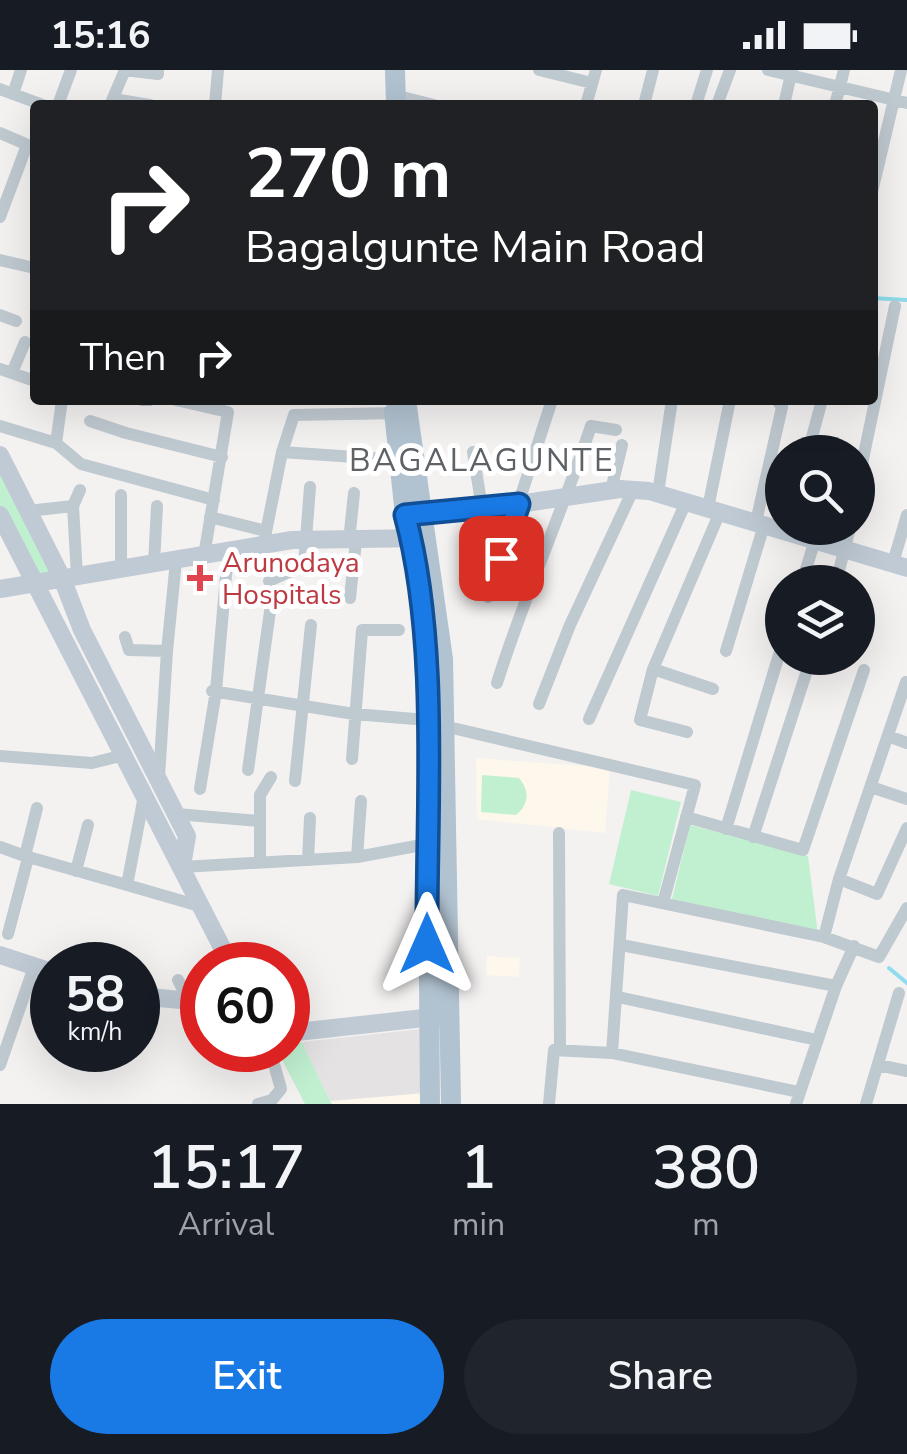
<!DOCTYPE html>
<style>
:root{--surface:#171b24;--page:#20242c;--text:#f1f3f6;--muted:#9ea1a6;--accent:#197ae6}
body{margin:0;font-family:"Nunito Sans",sans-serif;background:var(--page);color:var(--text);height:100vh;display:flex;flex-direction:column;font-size:38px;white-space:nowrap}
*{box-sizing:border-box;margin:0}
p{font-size:32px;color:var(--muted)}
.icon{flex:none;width:55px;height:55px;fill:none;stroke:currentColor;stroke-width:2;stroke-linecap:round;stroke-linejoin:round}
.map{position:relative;height:1034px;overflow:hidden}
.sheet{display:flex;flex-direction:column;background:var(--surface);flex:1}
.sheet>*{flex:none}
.top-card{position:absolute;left:30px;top:30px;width:848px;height:305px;border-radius:10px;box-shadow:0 10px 40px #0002;background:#202124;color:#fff;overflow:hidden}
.tools{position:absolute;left:765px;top:365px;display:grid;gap:20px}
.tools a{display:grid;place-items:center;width:110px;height:110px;border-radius:50%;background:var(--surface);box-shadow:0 10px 40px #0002;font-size:50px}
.speed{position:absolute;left:30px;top:872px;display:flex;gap:20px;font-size:50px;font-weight:700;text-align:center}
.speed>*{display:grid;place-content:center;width:130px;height:130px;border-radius:50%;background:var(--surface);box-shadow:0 10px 40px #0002;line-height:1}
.speed small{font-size:25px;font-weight:400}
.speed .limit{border:15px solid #d22;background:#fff;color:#111}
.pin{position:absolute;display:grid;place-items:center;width:85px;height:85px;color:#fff;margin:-42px;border-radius:20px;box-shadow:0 5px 15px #0006}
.me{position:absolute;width:110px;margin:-55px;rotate:0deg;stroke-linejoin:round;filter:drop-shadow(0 0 8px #0008)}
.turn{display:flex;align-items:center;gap:35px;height:210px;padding:0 50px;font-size:45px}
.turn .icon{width:130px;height:130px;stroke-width:2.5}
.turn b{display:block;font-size:70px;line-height:85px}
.then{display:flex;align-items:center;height:95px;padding:0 50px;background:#0003;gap:20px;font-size:38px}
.eta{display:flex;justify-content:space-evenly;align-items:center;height:170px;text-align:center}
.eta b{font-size:60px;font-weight:600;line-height:70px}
.action{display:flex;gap:20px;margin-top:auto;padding:20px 50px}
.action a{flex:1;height:115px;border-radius:60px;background:var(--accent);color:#fff;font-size:40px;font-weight:600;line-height:115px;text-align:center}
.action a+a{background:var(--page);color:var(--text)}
.status{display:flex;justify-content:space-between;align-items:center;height:70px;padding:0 50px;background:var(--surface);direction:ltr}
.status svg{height:28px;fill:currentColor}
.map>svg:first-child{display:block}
</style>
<div class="status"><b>15:16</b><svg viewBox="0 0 49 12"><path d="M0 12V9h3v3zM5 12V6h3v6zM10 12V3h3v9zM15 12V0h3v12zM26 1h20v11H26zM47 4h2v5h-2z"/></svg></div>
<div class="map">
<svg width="907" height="1034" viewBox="0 0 907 1034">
<rect width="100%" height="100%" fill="#f4f1f1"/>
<path fill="#fdf7ec" d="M476 688 610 698 605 763 477 749Z
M487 886 520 888 519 907 486 905Z
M424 1023V1034H332L330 1031Z"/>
<path fill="#e5e2e3" d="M421 959 424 1023 330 1031 302 972Z"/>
<path fill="#c1f0d1" d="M0 391 58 505 36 509 0 436Z
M482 705 519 708C530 721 529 734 516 745L481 742Z
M631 720 681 732 658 826 609 814Z
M690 755 808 786 818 864 671 833Z
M302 972 330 1031 332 1034H305L277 980H288V974Z"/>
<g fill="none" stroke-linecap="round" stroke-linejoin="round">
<path stroke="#8edced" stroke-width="4" d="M872 228 907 230
M889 898 907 913"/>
<path stroke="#bfc9d0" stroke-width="12" d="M124 0 158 4V0
M539 0 592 13
M768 0 907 33
M0 19 43 35
M13 24 21 0
M398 26 434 35
M113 29 150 35
M58 35 71 0
M110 35 125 0
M215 35 218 0
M586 35 596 0
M644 35 653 0
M696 35 707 0
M717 35 730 0
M784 35 792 0
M835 35 844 0
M0 63 35 78
M872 122 901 0
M0 147 27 75
M0 190 30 197
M0 245 16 251
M0 299 35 311
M12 303 25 272
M142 330H150
M176 330 228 342 204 486
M90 351 126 363 222 387
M0 356 56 373 81 394 214 430
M56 373 62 330
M282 382 398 390
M473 382 482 438
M808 382 822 330
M858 413 895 236
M611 420 622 375
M658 423 672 330
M73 436 80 420
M708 438 730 330
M28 441 73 436 77 506
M210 447 266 461
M756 452 782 337 777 330
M349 471 354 423
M263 477 282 382 294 345 400 343
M893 493 907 445
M154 494 157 436
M121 499V425
M269 511 304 495 310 417
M802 512 815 470
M836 512 850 458
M488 527 552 330
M350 528 356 471
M125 567 129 580 167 581 159 707
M167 581 176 491
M726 581 764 455
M653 599 640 650 687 662
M497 613C524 526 562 443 591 356L616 360
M713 619 653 599 720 442
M212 621 354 644 427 650
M539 634 570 555 633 420
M589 649 686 432
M444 656 695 715 663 833
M888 666 907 673
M0 686 92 693 124 685
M352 689 362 560H399
M248 700 271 534
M295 711 311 555
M871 717 907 729
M200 719 216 621 228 483
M144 726 127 815 203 837
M37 738 25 786 127 815
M176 744 260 751
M686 747 803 780 864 600
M726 759 782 575
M559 763 560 980
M753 767 811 588
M0 777 25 786
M357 787 361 731
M308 790 310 748
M260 793V725L271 707
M182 797 357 787 427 774
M76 801 88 755
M839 809 877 824 907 758
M8 864 28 788
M824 867 839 809 906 612
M621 875 836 916
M178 910 189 931
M618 927 817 970
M612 983 623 825 824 867 879 887 907 838
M0 995 34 897
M878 995 907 1001
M258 1034 272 1030 281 1019 270 980
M549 1034 554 980 612 983 799 1022
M796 1034 836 916 854 876
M866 1034 899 923"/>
<path stroke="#bfcad5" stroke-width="18" d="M0 385 62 508 82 560 187 766 182 796
M0 445 231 895
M410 445 519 434 620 419 649 421 907 498
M0 519 292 470 425 468
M0 885 52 902
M138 926 202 932
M288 963 442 946"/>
<path stroke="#b1c2d0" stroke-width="20" d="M395 0 396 35
M406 330 443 589 451 1034
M394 342 405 445 412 471 423 561 427 650 430 1034"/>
</g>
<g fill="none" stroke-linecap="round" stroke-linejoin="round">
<g stroke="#104f96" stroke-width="25">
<path id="route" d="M427 874C426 740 440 573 405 445L519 434 501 488"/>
</g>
<use href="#route" stroke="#197ae6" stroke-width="18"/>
</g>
<path fill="#e0444e" stroke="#fff" stroke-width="4" d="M195 493h10v10h10v10h-10v10h-10v-10h-10v-10h10z"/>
<g text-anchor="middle" stroke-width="10" stroke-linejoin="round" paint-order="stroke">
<g font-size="28" fill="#be3a42" stroke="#fff" text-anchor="start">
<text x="222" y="502">Arunodaya<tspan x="222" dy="32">Hospitals</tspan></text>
</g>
<g font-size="32" letter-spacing="2.5" fill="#5e6266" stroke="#fff">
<text x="482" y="401">BAGALAGUNTE</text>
</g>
</g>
</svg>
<div class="tools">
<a><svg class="icon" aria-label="search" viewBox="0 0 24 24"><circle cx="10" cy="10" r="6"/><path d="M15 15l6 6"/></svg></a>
<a><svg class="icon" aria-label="layers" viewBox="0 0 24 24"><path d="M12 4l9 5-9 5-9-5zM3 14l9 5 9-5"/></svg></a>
</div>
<div class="speed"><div>58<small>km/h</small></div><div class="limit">60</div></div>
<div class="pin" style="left:501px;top:488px;background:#d93025"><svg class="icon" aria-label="arrive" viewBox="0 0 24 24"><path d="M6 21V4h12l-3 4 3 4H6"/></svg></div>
<svg class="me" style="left:427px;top:874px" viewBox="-20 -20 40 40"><path d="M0-17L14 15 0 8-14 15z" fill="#197ae6" stroke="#fff" stroke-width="4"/></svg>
<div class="top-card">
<div class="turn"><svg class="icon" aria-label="right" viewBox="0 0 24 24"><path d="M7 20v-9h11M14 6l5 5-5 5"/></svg><div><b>270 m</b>Bagalgunte Main Road</div></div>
<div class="then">Then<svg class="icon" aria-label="right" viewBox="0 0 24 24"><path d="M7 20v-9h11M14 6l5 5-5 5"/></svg></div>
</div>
</div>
<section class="sheet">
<div class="eta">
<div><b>15:17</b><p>Arrival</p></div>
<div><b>1</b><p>min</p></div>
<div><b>380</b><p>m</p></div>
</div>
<div class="action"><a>Exit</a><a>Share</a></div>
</section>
